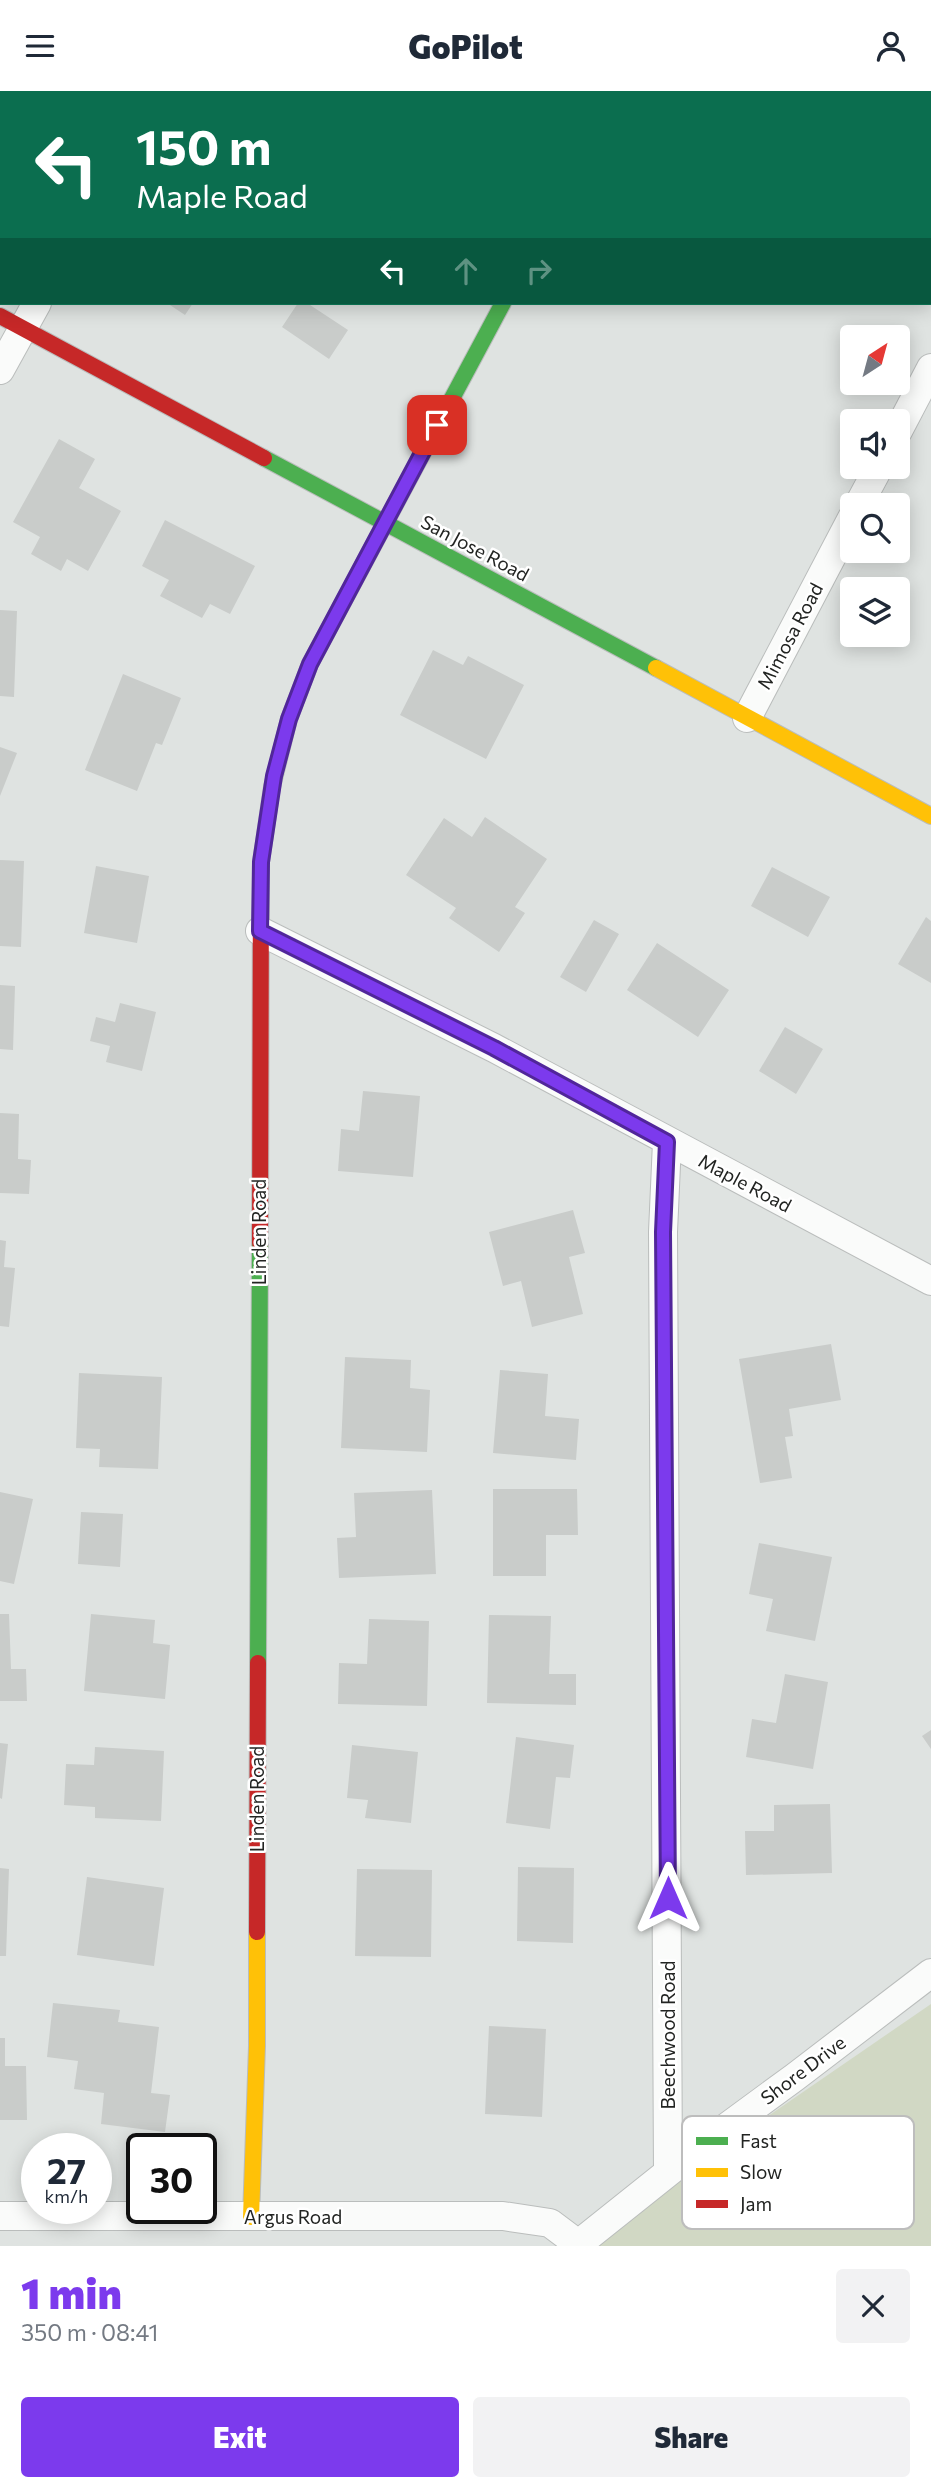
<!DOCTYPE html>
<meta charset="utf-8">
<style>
:root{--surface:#fff;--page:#f2f2f3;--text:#1f2937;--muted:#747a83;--accent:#7c3aed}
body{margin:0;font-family:Commissioner,sans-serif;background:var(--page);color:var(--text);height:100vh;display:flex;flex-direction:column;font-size:26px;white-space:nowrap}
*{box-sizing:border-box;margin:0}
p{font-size:23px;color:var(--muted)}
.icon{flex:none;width:38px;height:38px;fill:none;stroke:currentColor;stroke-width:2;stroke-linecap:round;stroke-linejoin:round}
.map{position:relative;height:2155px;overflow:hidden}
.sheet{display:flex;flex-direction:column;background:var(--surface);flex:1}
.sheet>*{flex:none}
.banner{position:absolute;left:0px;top:0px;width:931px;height:214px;box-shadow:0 4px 18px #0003;background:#0b6e4f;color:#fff;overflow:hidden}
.needle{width:46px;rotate:36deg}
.buttons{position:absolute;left:840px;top:234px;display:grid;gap:14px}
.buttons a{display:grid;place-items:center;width:70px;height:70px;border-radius:7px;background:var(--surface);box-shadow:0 4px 18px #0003;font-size:35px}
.speed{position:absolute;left:21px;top:2042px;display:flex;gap:14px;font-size:35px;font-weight:700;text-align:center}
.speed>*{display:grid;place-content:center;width:91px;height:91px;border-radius:50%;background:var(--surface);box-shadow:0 4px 18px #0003;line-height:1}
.speed small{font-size:18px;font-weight:400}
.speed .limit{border:4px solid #111;border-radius:10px;background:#fff;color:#111}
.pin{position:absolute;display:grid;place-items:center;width:60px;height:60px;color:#fff;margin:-30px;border-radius:14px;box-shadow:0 4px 10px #0006}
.me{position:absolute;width:77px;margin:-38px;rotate:0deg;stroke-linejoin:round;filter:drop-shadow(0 0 5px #0008)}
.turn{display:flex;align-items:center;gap:24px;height:147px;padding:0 21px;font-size:32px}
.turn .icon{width:91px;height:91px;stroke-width:2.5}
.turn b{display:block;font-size:49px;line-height:60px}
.lanes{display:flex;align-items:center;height:66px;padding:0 21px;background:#0003;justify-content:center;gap:35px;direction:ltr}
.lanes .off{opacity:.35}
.round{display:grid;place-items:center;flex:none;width:74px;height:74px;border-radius:7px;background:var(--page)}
.overview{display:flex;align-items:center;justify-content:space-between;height:119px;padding:0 21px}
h1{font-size:42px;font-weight:800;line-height:52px;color:var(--accent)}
.button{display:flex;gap:14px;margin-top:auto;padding:14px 21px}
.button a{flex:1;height:80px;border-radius:7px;background:var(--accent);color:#fff;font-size:28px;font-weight:800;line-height:80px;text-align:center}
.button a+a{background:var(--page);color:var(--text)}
header{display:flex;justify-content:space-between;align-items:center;height:91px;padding:0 21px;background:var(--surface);font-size:32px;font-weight:800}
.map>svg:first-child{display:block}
</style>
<header><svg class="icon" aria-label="menu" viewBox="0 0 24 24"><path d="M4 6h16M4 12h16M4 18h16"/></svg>GoPilot<svg class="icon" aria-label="person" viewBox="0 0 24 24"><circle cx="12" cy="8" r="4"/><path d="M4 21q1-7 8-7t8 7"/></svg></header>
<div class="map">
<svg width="931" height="2155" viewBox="0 0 931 2155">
<rect width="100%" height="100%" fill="#dfe3e1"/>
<path fill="#d1d8c4" d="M931 1913V2155H597L608 2135Z"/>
<path fill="#c9ccca" d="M167 212H193L185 224Z
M298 212H307L348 239 329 268 282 236Z
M59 348 95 368 79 397 121 420 88 480 67 468 61 480 31 463 40 446 13 431Z
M165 429 255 475 230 523 210 513 202 527 160 505 169 489 142 475Z
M0 519 17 520 14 606 0 605Z
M433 559 463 574 468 565 524 594 486 668 400 624Z
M123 583 181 607 162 654 156 652 137 700 85 679Z
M0 656 17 662 0 705Z
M485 726 547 768 515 816 525 822 499 861 449 827 456 817 406 784 444 727 472 746Z
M0 769 24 770 21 856 0 855Z
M96 775 149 785 137 852 84 842Z
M772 776 830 806 808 846 751 815Z
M926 826 931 830V892L898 873Z
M594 829 619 843 586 901 560 886Z
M657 852 729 899 698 946 627 899Z
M0 894 15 895 13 959 0 958Z
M120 912 156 921 142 980 106 971 110 955 90 950 96 926 115 931Z
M785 936 823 958 796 1003 759 980Z
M363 1000 420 1005 413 1086 338 1080 341 1038 359 1040Z
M0 1022 19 1023 18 1068 31 1069 29 1103 0 1102Z
M573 1119 585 1162 569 1166 583 1223 532 1236 521 1190 503 1195 489 1141Z
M0 1149 6 1150 4 1176 15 1177 9 1236 0 1235Z
M831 1253 841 1309 789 1318 793 1345 785 1346 792 1387 760 1392 739 1268Z
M345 1266 411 1269 410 1297 430 1299 427 1361 341 1357Z
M500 1279 548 1283 545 1325 579 1328 576 1369 493 1362Z
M79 1282 162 1286 158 1378 99 1376 100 1358 76 1357Z
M493 1398H577L578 1444H546V1485H493Z
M432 1399 436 1483 339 1487 337 1447 356 1446 354 1402Z
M0 1401 33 1408 14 1493 0 1490Z
M81 1421 123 1423 120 1476 78 1473Z
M759 1452 832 1466 815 1550 766 1540 773 1508 749 1503Z
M0 1523H9L11 1578H26L27 1610H0Z
M91 1523 155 1529 153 1552 170 1554 165 1608 84 1600Z
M489 1524 551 1525 549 1583H576V1614L487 1612Z
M369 1528 429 1530 427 1615 338 1613 339 1572 367 1573Z
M785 1583 828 1591 813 1678 746 1666 752 1628 776 1632Z
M931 1639V1658L922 1645Z
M516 1646 574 1654 570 1687 556 1686 550 1738 506 1732Z
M0 1652 8 1653 2 1708 0 1707Z
M352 1654 418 1661 411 1732 365 1727 368 1709 347 1707Z
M95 1656 164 1660 161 1730 95 1727V1716L64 1714 66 1673 94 1674Z
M830 1713 832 1782 746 1784 745 1740H774V1714Z
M518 1776 574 1777 573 1852 517 1850Z
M0 1777 9 1778 6 1865H0Z
M357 1778 432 1779 431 1866 355 1865Z
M87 1786 164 1797 154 1875 77 1864Z
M53 1912 120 1919 118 1931 159 1936 151 2002 170 2004 165 2041 101 2033 104 2002 74 1998 78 1970 47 1966Z
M489 1935 546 1938 542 2026 485 2023Z
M0 1947H5V1975H26L27 2029H0Z"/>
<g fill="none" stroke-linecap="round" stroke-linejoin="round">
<g stroke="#babdbc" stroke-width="30">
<path id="street" d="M150 2 151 0
M616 2 617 0
M0 279 37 212
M898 340 931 277
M858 415 879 376
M747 627 852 427
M260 840 494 957 931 1190
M667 1051 663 1141 668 2081
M0 2125H503L550 2132 578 2153
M576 2155 705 2052 795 1986 931 1882"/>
</g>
<g stroke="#babdbc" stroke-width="18">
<path id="fast" d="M264 367 656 577
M272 696 289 628 310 573 503 212
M258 1572 260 1152"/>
</g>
<g stroke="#babdbc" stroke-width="18">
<path id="slow" d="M656 577 931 725
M251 2126 257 1955V1841"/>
</g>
<g stroke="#babdbc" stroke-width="18">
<path id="jam" d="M0 225 264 367
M260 1152 261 771 272 696
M257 1841 258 1572"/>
</g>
<use href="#street" stroke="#fafbfa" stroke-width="28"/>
<use href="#fast" stroke="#4caf50" stroke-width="16"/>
<use href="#slow" stroke="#ffc107" stroke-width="16"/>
<use href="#jam" stroke="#c62828" stroke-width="16"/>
</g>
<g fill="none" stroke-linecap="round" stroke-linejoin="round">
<g stroke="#51269a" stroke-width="18">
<path id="route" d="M437 334 310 573 289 628 274 685 261 771 260 840 494 957 667 1051 663 1141 668 1807"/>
</g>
<use href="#route" stroke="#7c3aed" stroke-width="12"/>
</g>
<g text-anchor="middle" stroke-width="5" stroke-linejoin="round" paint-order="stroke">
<g font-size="19" fill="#222422" stroke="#fff">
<text transform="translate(475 457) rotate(28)" y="7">San Jose Road</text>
<text transform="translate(790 545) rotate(-62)" y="7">Mimosa Road</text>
<text transform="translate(745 1092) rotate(28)" y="7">Maple Road</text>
<text transform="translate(259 1141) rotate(-90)" y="7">Linden Road</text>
<text transform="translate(257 1708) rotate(-90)" y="7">Linden Road</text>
<text transform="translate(668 1944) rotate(-90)" y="7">Beechwood Road</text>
<text transform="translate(803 1979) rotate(-37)" y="7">Shore Drive</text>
<text x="293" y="2133">Argus Road</text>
</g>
</g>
<rect x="682" y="2025" width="232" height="113" rx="10" fill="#fff" stroke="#bdbdbd" stroke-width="2"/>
<rect x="696" y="2046" width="32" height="8" fill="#4caf50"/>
<rect x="696" y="2077" width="32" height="9" fill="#ffc107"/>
<rect x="696" y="2109" width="32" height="8" fill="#c62828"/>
<g font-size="19" fill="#222422">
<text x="740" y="2057">Fast</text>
<text x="740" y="2088">Slow</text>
<text x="740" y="2120">Jam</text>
</g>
</svg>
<div class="buttons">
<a><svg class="needle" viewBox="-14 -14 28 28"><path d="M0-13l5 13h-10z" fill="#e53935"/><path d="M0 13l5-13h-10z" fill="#747a83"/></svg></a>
<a><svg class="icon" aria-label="sound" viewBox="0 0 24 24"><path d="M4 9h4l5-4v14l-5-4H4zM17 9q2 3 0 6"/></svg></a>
<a><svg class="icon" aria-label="search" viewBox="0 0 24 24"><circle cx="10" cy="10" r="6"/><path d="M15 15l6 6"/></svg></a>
<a><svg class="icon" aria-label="layers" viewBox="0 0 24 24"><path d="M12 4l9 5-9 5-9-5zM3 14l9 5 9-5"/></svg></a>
</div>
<div class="speed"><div>27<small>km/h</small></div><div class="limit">30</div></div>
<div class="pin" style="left:437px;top:334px;background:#d93025"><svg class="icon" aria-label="arrive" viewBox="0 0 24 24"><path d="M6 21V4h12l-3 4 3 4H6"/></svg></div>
<svg class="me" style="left:668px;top:1807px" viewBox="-20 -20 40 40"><path d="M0-17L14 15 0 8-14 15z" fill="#7c3aed" stroke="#fff" stroke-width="4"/></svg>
<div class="banner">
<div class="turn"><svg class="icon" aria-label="left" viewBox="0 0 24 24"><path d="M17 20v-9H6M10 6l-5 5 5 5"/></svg><div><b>150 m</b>Maple Road</div></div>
<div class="lanes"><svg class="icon" aria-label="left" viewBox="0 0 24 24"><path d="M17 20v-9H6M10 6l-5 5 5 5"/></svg><svg class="icon off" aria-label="ahead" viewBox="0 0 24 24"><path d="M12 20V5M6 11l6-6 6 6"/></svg><svg class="icon off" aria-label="right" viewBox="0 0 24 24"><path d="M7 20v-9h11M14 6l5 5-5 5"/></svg></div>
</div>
</div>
<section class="sheet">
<div class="overview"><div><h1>1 min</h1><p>350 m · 08:41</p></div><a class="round"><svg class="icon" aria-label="close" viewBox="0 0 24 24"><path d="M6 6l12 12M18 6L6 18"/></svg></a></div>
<div class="button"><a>Exit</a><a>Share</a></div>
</section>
